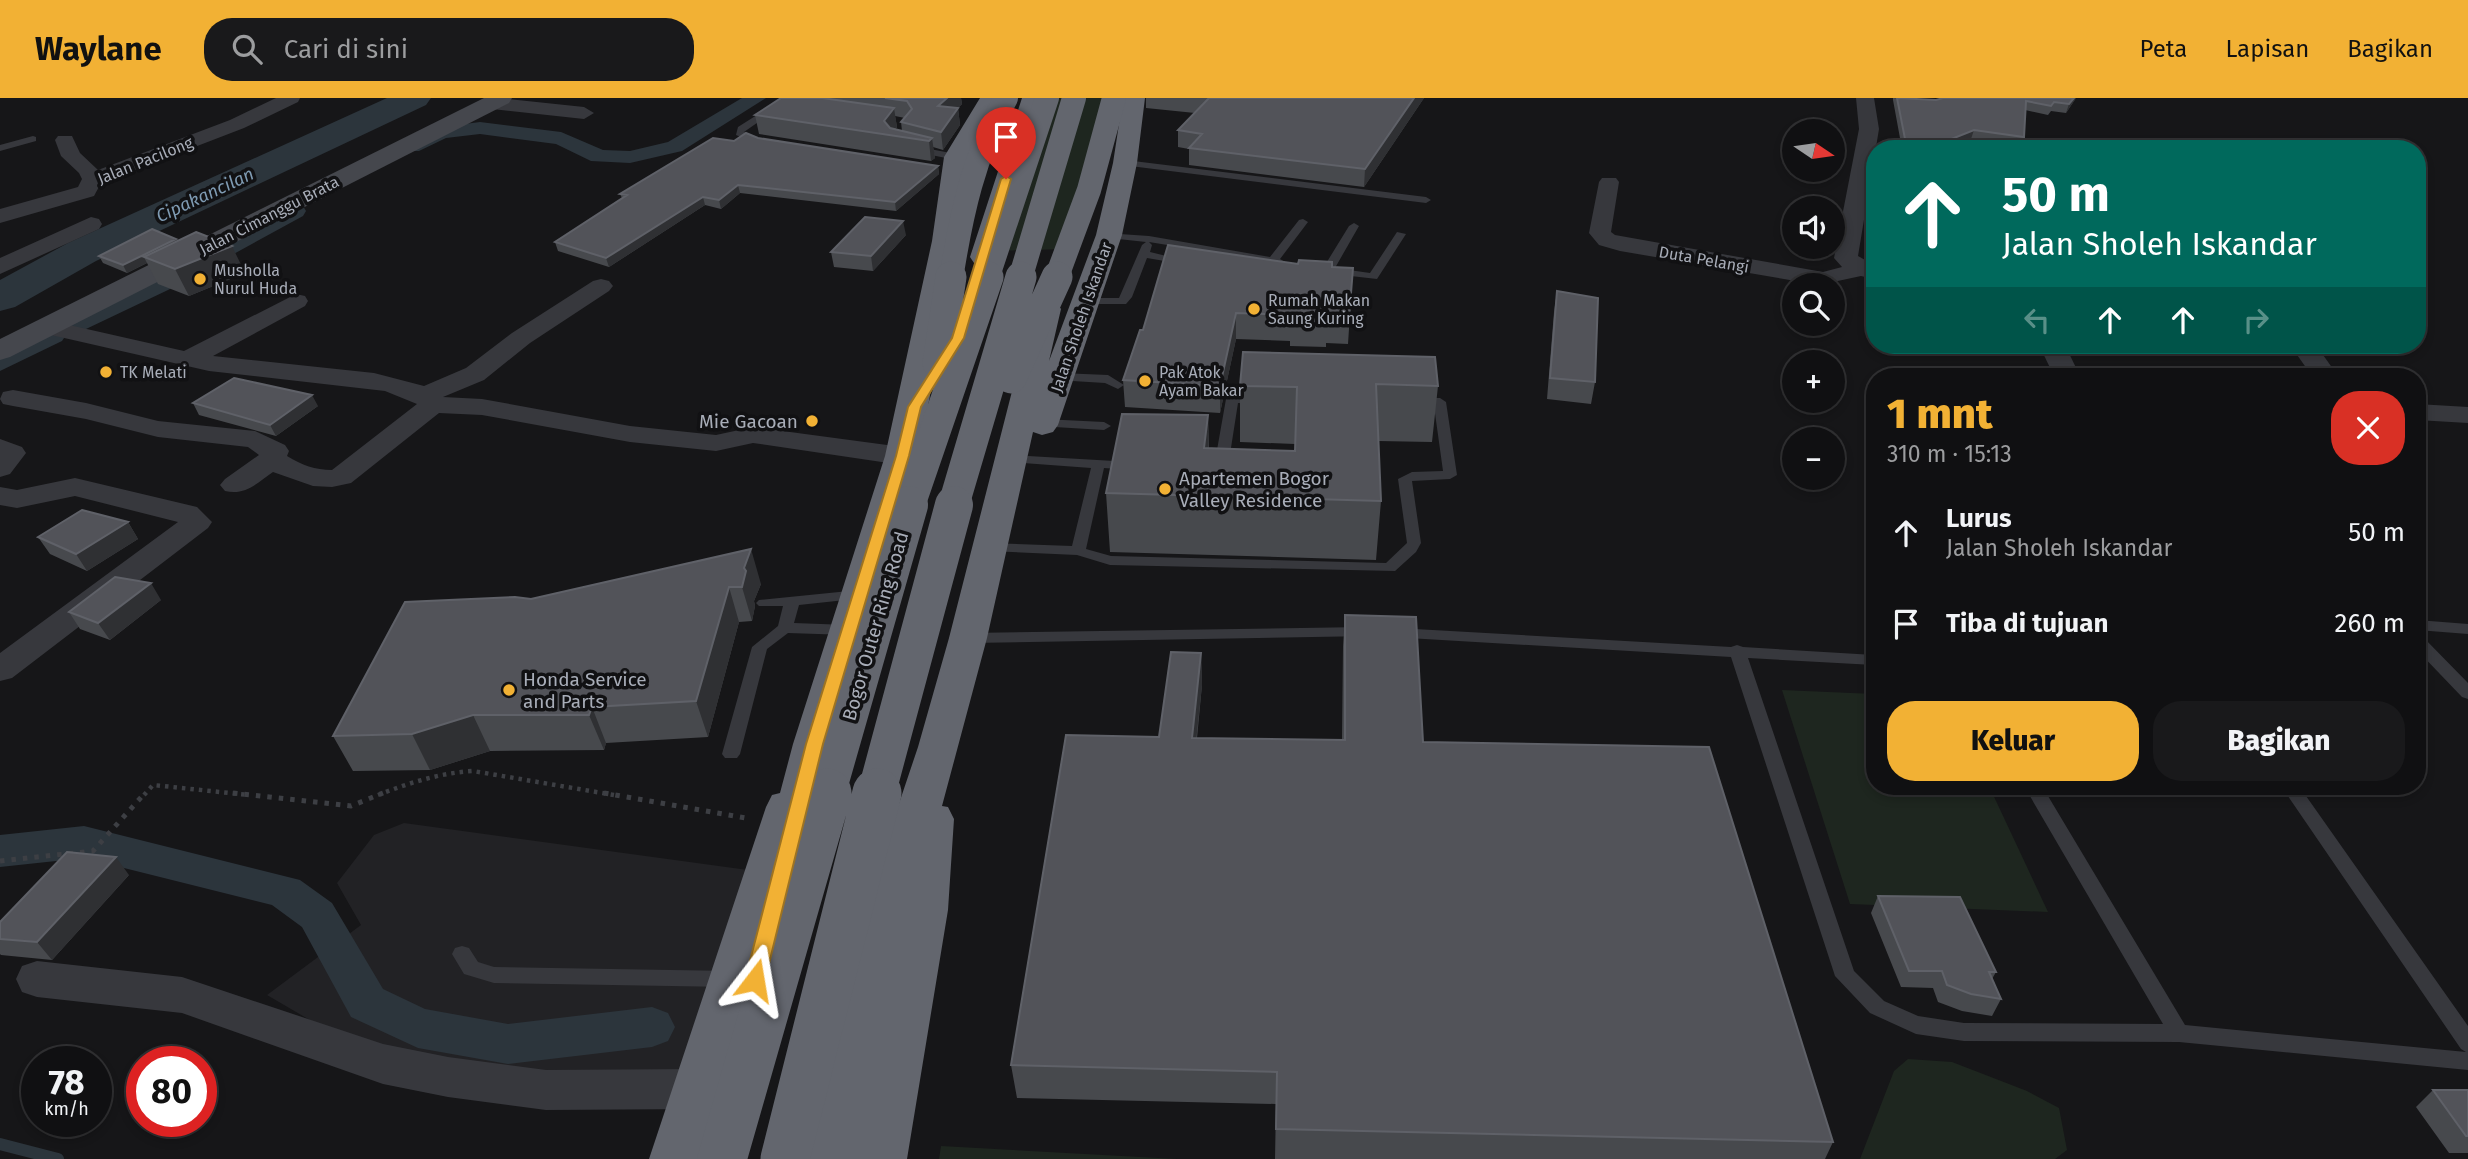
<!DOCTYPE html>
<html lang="id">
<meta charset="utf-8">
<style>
:root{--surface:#101012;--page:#19191b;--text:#f1f3f6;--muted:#9c9d9f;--line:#303032;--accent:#f2b134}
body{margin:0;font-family:"Fira Sans",sans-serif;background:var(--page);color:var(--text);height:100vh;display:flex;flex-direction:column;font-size:26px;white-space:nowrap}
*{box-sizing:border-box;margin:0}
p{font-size:23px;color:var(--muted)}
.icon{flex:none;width:38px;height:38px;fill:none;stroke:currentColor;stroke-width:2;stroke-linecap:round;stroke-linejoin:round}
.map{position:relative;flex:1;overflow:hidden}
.side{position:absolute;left:1866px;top:270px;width:560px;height:427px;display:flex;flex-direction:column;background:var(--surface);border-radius:28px;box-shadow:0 4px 10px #0003,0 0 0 2px var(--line)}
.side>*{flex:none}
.banner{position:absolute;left:1866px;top:42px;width:560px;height:214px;border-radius:28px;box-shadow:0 4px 10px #0003,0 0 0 2px var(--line);background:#00695c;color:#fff;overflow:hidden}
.needle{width:46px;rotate:103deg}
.controls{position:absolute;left:1782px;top:21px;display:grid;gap:14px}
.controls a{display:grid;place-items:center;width:63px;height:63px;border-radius:50%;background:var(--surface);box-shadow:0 4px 10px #0003,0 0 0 2px var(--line);font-size:35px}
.speed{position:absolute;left:21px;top:948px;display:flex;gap:14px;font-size:35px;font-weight:700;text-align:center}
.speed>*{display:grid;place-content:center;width:91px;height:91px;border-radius:50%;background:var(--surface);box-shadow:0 4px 10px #0003,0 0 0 2px var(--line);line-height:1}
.speed small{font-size:18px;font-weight:400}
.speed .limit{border:10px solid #d22;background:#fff;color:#111}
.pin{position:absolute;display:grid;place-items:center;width:60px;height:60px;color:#fff;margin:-72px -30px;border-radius:50% 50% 50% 0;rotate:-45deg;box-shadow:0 0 7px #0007}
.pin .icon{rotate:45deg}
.me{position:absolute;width:77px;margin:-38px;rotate:14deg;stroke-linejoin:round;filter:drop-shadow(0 0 5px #0008)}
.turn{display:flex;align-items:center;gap:24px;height:147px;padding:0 21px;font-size:32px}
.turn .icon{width:91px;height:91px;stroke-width:2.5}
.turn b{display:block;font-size:49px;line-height:60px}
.lanes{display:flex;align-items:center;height:66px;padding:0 21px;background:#0003;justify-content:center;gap:35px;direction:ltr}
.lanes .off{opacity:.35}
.round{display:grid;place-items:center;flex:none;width:74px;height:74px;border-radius:28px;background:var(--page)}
.summary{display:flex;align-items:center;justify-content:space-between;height:119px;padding:0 21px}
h1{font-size:42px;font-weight:800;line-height:52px;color:var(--accent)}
.primary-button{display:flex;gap:14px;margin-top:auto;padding:14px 21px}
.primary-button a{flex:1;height:80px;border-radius:28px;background:var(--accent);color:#111;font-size:28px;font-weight:800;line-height:80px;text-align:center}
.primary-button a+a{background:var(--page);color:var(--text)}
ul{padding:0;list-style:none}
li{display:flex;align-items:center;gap:21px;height:91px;padding:0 21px}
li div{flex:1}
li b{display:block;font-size:26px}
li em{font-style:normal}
header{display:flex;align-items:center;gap:42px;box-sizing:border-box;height:98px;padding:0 35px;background:var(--accent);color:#111}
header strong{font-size:33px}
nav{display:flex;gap:38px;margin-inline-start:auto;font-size:24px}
.search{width:490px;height:63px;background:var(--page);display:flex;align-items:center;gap:18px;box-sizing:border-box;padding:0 24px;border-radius:28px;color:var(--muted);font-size:26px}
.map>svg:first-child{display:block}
</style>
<header>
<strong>Waylane</strong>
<div class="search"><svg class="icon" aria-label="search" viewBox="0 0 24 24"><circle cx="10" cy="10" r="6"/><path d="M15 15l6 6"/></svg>Cari di sini</div>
<nav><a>Peta</a><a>Lapisan</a><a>Bagikan</a></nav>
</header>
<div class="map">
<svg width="2468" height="1061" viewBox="0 0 2468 1061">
<rect width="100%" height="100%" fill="#161618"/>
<path fill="#222225" d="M404 725 748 772 685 974 601 979 413 960 327 932 267 897 361 827 337 785 374 737Z"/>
<path fill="#1e261f" d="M1047 0H1106L1062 151 997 153Z
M1782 592 1874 596V688H1989L2048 814 1850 806Z
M1908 961 1952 964 2027 993 2059 1010 2067 1052 2055 1061H1860L1894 973Z
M941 1048 1177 1061H939Z"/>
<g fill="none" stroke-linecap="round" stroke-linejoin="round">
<path stroke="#2c353c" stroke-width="12" d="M0 1046 58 1061"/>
<path fill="#2c353c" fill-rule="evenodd" d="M742 0H766L682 53 630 65 591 63 556 46 480 36 446 40 419 53H405L401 49 405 45 434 30 480 24 561 34 603 52 630 53 668 44Z
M295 106 303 108 306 113 303 118 168 192 86 231 77 233 68 231 64 225 68 219 150 182Z
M53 229 62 231 66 237 62 243 0 273V254Z
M84 728 300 782 332 805 383 891 425 911 508 926 652 909 668 915 675 929 668 943 652 949 508 966 418 950 351 919 302 829 272 807 84 760 0 769V737Z"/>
<path fill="#2c353c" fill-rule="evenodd" d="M387 0H431L426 7 96 163 15 209 0 213V182L68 145Z"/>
<path stroke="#3d3f44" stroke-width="4.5" stroke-dasharray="3.5 5" stroke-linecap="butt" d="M144 697 153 687 249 697
M378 697C409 685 439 675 473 673L614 697"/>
<path stroke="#3d3f44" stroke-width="5" stroke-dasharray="4.5 7" stroke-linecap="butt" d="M233 695 351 708 383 695
M604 695 746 720
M0 763 93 753 145 695"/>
<path fill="#37383d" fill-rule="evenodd" d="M771 8 778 10 744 34 764 42V46H758L736 37 738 29Z
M33 38 36 39V43L0 53V47Z
M914 48 956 56 961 59 956 62 911 53 909 51Z
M1125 62 1426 99 1431 102 1426 105 1122 67 1120 65Z
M1303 121 1308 124 1280 161 1285 164 1284 166 1149 144 1152 147 1150 154 1187 163 1182 166 1147 160 1132 199 1126 206H1085L1079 203 1085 200H1119L1142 147 1146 144 1109 140 1104 137 1105 135 1149 138 1270 159 1299 122Z
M1354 125 1359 128 1335 170 1370 175 1397 134 1406 136 1377 181 1333 176 1322 172 1349 128Z
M1060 275 1108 277 1124 287 1118 291 1105 285 1056 282 1054 279Z
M1232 297 1262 298 1268 302 1262 306 1238 305 1228 369 1221 373 1214 369 1226 301Z
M1417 300H1440L1446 304 1457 377 1450 381 1412 383 1421 445 1416 454 1395 473 1110 467 1077 457 988 453 981 449 988 445 1072 448 1091 370 1023 365 1021 362 1028 358 1132 364 1139 368 1132 372 1104 370 1086 451 1111 458 1386 465 1407 445 1398 381 1412 374 1443 373 1434 308 1412 307 1411 304Z
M1043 321 1104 324 1111 328 1104 332 1038 328 1036 325Z
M859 492 867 497 864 500 799 507 794 525 848 527 856 532 848 537 788 535 767 551 740 656 737 660H725L722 656 752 549 778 528 783 508H759L756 505 759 502Z
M2417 522 2468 526V536L2417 532Z
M1364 529 1370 530 1372 534 1370 538 968 545 960 540 968 535Z
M1397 530 1731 549 1737 547 1743 549 1874 557V567L1748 560 1854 873 1884 903 1918 918 1964 925 2163 926 2024 688H2042L2185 927 2466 954 2461 951 2281 688H2299L2468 928V972L2179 944 1964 943 1916 936 1870 915 1835 878 1731 559 1391 539 1389 535Z
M2417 538 2423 539 2468 585V601L2462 599 2417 552Z
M462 848 469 850 478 864 494 869 730 873 737 875 740 881 737 887 730 889 494 885 464 876 452 856 455 850Z"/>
<path fill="#37383d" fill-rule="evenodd" d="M276 0H300L298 4 244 30 101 85 94 98 0 125V111L78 89 82 81 79 75 61 58 55 42 58 38H72L80 55 98 72 230 22Z
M498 0 584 9 594 15 584 21 492 11 483 5 485 1Z
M1856 0H1874L1879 31 1858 158 1874 167V181L1861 178 1819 187 1620 153 1599 147 1589 135 1599 84 1602 80H1616L1619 84 1611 134 1615 137 1823 174 1842 169 1834 160 1859 31Z
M91 119 99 121 102 126 99 131 0 176V160Z
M601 181 609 183 613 188 609 193 530 245 484 282 443 299 482 301 630 328 716 337 753 329 902 349 912 352 916 358 912 364 902 367 753 345 716 353 630 344 482 317 439 315 351 385 332 389 313 388 273 374C257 385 245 398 225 393L220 387 225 381 259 357 248 349 158 339 86 321 13 308 3 306 0 301 3 294 13 292 86 305 158 323 255 333 285 347 289 353 287 358C302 367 315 372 332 372L417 306 385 293 209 273 38 234 35 229 38 224 47 222 184 253 296 196 305 198 308 203 305 208 213 258 374 275 424 288 466 270 512 235 593 183Z
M2039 247H2065L2080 278H2054Z
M2290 247H2316L2338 278H2312Z
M2417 306 2468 309V325L2417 322Z
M0 341 22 349 26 355 10 376 0 379Z
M75 380 197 409 212 424 208 430 12 580 0 583V555L178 424 75 398 17 410 0 407V389L17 392Z
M37 863 182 879 383 946 448 959 546 972 700 971 716 977 723 991 716 1005 700 1011 546 1012 448 999 383 986 182 915 37 899 22 894 16 881 22 868Z"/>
<path fill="#45474d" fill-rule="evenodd" d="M484 0H512L509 5 10 259 0 262V241Z"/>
<path fill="#63666e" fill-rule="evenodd" d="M980 0H1002L968 59 958 143 919 358 835 646 814 740 807 752 796 755 705 1061H649L766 709 772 697 780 695 793 646 885 358 932 143 944 59Z
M1022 0H1044L996 159 992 165 983 167 974 165 970 159Z
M1123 0H1145L1137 65 1122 137 1058 327 1053 334 1042 337 1033 334 987 540 942 708 948 709 954 721 948 812 907 1061H807L875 777 918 649 949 540 1033 211 1037 205 1047 202 1057 205 1061 211 1049 263 1096 137 1113 65Z"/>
<path stroke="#63666e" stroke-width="24" d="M951 181C961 117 974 56 1006 0
M987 181 1047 0
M1020 181 1074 0
M1056 181 1089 92 1114 0"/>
<path stroke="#63666e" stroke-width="31" d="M938 265 951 179
M1011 280 1057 179
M909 409 988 179
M953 409 1021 179"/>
<path stroke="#63666e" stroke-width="38" d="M826 697 909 407
M876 697 954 407"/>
<path stroke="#63666e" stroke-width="49" d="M722 1061 827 695
M785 1061 877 695"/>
</g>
<path fill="#47494d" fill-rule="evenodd" d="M781 0H961L962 6 958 10 960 27 943 52 933 49 935 60 931 63 759 36 755 17ZM895 18 905 20 901 24 902 33 895 32 897 29Z
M1146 0H1424L1364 89 1189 67V51L1178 49V32L1195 15 1146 10Z
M1893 0 1936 2 2076 0 2066 15 2051 13 2048 17 2025 12 2024 39 2020 48 1971 41 1949 51H1902L1893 2Z
M758 40 938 68 939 76 896 113 740 95 721 111 705 107 609 169 558 153 555 144 622 100 620 96 734 43Z
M906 137 873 173 834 169 831 154Z
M177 143 245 175 189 198 158 186 147 165 127 175 103 165 99 158Z
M1298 166 1353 170 1348 246 1326 245V249L1290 248V243L1236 241 1220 315 1125 309 1123 282 1143 232Z
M1557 193 1595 284 1591 306 1547 301 1554 214Z
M1243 254 1438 288 1432 344 1378 343 1381 403 1376 462 1110 454 1106 395 1208 317 1209 351 1295 353V346L1240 344V288Z
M193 305 318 308 276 338 199 317Z
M128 424 138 441 87 473 50 456 38 439Z
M761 486 754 503 755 508 752 523 739 524 708 639 606 645 604 652 490 653 430 672 353 673 333 638 531 501Z
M161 502 110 542 80 531 69 514Z
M1345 517 1423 644 1833 1044 1825 1061H1275L1276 1006 1017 1000 1011 967 1159 639 1201 555 1202 587 1197 640 1342 642 1343 548Z
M129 777 52 862 1 857 0 856V824Z
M1878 798 1996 874 1992 881 2001 901 1992 918 1962 913 1938 904 1933 890 1901 889 1871 815Z
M2433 992H2468V1055H2449L2416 1009Z"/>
<path fill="#2f3033" d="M946 0H961L962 6 940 25 938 8Z
M1414 0H1424L1364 89 1365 71Z
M2074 0H2076L2066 15 2069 6Z
M894 10 897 29 891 38 884 23Z
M958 10 960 27 943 52 941 34Z
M1974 32 1971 41 1948 51 1949 42Z
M932 40 935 60 931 63 929 43Z
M938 68 939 76 896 113 895 104Z
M738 87 740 95 721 111 719 102Z
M703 99 705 107 609 169 606 160Z
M903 123 906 137 873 173 871 158Z
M176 141 180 148 144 159 147 165 127 175 123 167Z
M232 148 245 175 189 198 175 171Z
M1236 215V241L1220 315V288Z
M312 297 318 308 276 338 270 327Z
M1208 317 1209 374 1204 350Z
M128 424 138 441 87 473 76 456Z
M751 451 761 486 754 503 755 508 752 523 742 489 744 470Z
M151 485 161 502 110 542 98 525Z
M729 489 739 524 708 639 696 603Z
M1201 555 1202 587 1193 672 1192 640Z
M592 609 606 645 604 652 589 617Z
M473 617 490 653 430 672 412 636Z
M116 759 129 777 52 862 37 844Z"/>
<path fill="#525359" stroke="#5f6168" stroke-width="2" d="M781 0H822L894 10 884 23 890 30 932 40 929 43 755 17Z
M885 0H947L938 8 958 10 941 34 901 24 912 11 907 3Z
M1209 0H1414L1365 71 1189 50 1202 36 1178 32Z
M1897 0 1936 2 1943 0H2074L2069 6 2054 4 2051 8 2026 3 2024 39 1974 32 1949 42V51H1907Z
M746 35 758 40 938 68 895 104 738 87 719 102 703 99 606 160 555 144 627 97 620 96 713 40 734 43Z
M865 119 903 123 871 158 831 154Z
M152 131 176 141 123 167 99 158Z
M196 134 232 148 175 171 144 159Z
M1168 147 1298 166 1299 162 1332 164V169L1353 170 1349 220 1327 219V223L1291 222 1292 217 1236 215 1220 288 1123 282 1140 232H1143Z
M1557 193 1598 200 1595 284 1550 280Z
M1243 254 1435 259 1438 288 1376 286 1381 403 1106 395 1122 316 1208 317 1204 350 1295 353 1297 289 1240 288Z
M234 280 312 297 270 327 193 305Z
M82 412 128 424 76 456 38 439Z
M751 451 744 470 746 473 742 489H729L696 603 592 609 589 617H473L412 636 333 638 405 504 515 499 531 501Z
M115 479 151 485 98 525 69 514Z
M1345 517 1416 519 1423 644 1709 649 1833 1044 1276 1031 1277 974 1011 967 1066 637 1159 639 1171 554 1201 555 1192 640 1345 642Z
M67 754 116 759 37 844 0 841V824Z
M1878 798 1960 799 1996 874H1989L2001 901 1971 896 1947 887 1942 873H1909Z
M2433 992H2468V1038H2466Z"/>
<path fill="#f2b134" stroke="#9d7322" stroke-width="2" d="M1006 78 1011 81 964 240 921 309 909 358 823 646 765 882 762 888 755 890 748 888 745 882 806 646 896 358 908 309 952 240 1001 81Z"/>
<g fill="#f2b134" stroke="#111113" stroke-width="2.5">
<circle cx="200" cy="181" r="7"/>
<circle cx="1254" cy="211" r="7"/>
<circle cx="106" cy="274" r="7"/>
<circle cx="1145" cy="283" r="7"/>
<circle cx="812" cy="323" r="7"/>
<circle cx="1165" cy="391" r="7"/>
<circle cx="509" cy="592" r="7"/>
</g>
<g text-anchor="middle" stroke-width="7" stroke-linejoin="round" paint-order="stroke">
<g font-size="16" fill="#a8adb8" stroke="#111113">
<text transform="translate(145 62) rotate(-22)" y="6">Jalan Pacilong</text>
<text transform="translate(269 117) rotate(-27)" y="6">Jalan Cimanggu Brata</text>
<text transform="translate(1704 161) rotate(10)" y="6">Duta Pelangi</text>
<text transform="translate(1081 219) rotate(-71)" y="6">Jalan Sholeh Iskandar</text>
</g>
<g font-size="16" fill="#a8adb8" stroke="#111113" text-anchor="start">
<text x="214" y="178">Musholla<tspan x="214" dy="18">Nurul Huda</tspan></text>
<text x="1268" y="208">Rumah Makan<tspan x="1268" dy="18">Saung Kuring</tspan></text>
<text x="120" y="280">TK Melati</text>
<text x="1159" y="280">Pak Atok<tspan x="1159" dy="18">Ayam Bakar</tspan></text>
</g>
<g font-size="18" font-style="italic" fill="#7f9bb3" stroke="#111113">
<text transform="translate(205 97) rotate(-25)" y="6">Cipakancilan</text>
</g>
<g font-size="19" fill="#a8adb8" stroke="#111113" text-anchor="start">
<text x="798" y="330" text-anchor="end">Mie Gacoan</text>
<text x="1179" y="387">Apartemen Bogor<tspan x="1179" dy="22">Valley Residence</tspan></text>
<text x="523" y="588">Honda Service<tspan x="523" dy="22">and Parts</tspan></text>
</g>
<g font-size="19" fill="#a8adb8" stroke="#111113">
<text transform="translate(875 528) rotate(-74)" y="7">Bogor Outer Ring Road</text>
</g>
</g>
</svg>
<div class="controls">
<a><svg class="needle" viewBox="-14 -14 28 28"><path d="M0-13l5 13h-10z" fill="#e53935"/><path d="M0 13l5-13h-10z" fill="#9c9d9f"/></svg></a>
<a><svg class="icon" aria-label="sound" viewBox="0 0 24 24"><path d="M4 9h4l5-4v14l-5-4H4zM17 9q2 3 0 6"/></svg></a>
<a><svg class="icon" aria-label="search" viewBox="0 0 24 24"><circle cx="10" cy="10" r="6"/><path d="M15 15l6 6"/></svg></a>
<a>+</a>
<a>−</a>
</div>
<div class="speed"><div>78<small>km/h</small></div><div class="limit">80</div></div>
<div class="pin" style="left:1006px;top:81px;background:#d93025"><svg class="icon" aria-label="arrive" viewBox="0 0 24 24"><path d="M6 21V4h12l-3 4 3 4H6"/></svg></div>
<svg class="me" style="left:755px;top:882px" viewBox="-20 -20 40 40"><path d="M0-17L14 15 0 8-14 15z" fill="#f2b134" stroke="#fff" stroke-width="4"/></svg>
<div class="banner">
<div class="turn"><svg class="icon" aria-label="ahead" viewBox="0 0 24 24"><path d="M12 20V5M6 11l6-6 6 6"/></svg><div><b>50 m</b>Jalan Sholeh Iskandar</div></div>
<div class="lanes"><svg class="icon off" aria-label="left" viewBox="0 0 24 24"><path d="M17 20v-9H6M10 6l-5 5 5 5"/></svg><svg class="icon" aria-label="ahead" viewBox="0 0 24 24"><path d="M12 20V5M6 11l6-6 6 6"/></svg><svg class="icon" aria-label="ahead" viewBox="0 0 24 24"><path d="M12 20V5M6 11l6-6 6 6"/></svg><svg class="icon off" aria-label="right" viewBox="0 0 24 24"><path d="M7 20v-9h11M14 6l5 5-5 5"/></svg></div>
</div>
<section class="side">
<div class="summary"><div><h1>1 mnt</h1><p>310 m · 15:13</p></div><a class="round" style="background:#d93025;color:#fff"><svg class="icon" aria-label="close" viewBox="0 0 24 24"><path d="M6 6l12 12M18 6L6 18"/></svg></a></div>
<ul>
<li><svg class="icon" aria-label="ahead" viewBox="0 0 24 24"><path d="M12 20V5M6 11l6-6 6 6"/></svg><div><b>Lurus</b><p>Jalan Sholeh Iskandar</p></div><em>50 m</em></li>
<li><svg class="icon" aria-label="arrive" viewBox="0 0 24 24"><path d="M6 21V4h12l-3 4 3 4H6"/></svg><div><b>Tiba di tujuan</b></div><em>260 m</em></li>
</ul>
<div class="primary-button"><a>Keluar</a><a>Bagikan</a></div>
</section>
</div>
